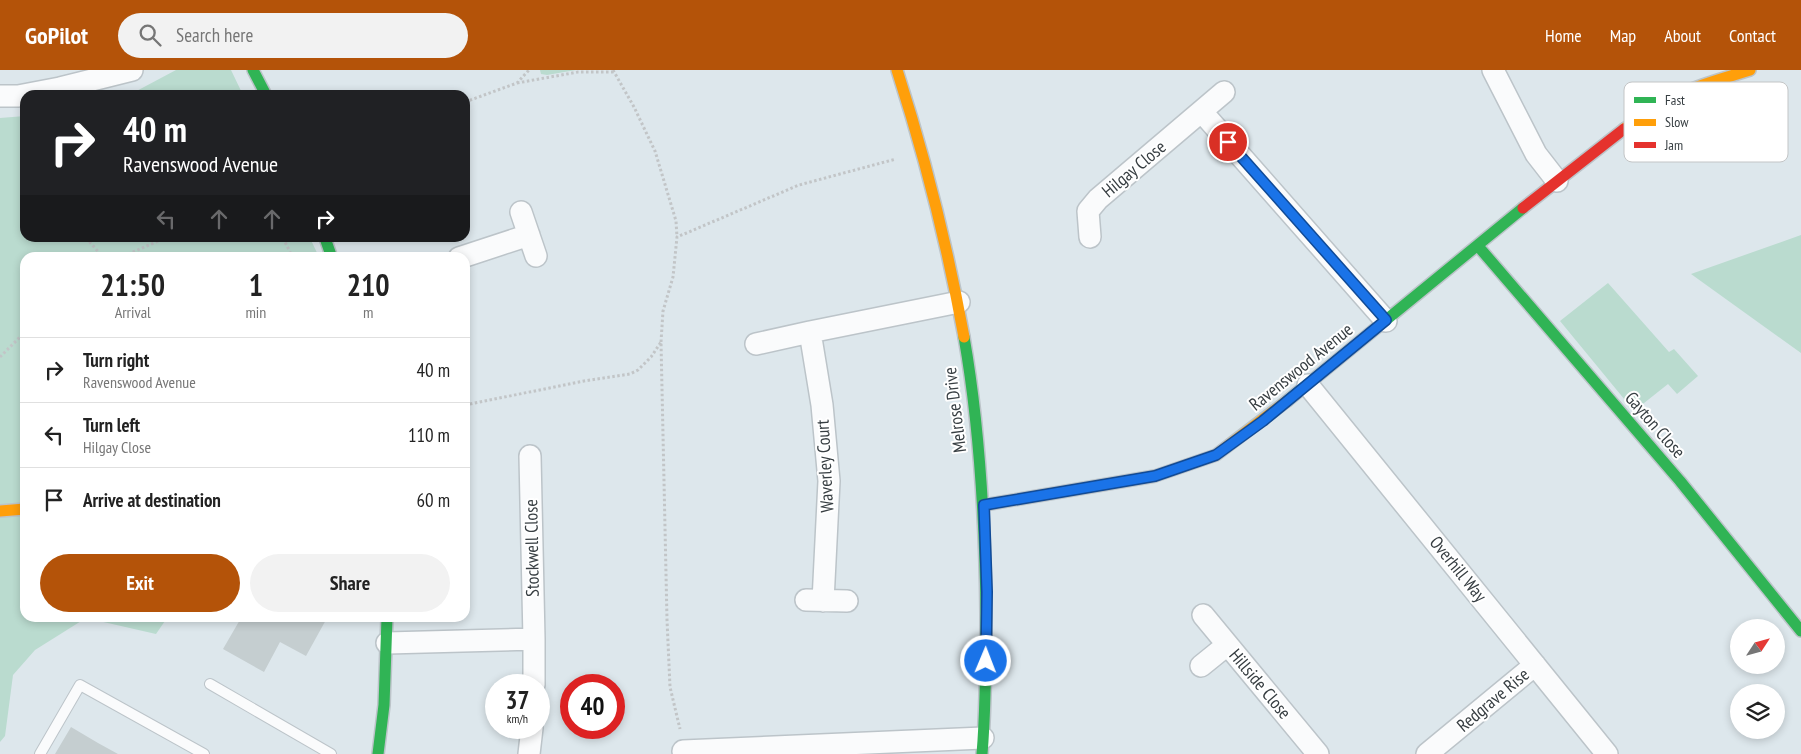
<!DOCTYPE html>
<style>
:root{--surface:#fff;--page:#f2f2f2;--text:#222;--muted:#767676;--line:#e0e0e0;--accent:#b45309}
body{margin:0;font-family:"PT Sans Narrow",sans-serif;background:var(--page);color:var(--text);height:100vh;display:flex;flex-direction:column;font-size:19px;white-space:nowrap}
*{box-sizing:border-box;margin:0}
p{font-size:16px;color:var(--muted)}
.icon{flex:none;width:28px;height:28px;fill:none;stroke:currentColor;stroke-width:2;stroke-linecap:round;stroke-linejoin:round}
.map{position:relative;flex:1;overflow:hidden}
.sheet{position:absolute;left:20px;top:182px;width:450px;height:370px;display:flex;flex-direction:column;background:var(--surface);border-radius:15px;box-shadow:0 2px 8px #0003}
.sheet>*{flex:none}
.banner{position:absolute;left:20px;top:20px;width:450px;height:152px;border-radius:15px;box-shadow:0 2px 8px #0003;background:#202124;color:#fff;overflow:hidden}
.needle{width:32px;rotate:54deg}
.buttons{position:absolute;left:1730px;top:549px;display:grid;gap:10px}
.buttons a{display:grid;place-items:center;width:55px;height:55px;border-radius:50%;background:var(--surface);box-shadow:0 2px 8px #0003;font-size:25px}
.speed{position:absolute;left:485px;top:604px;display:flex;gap:10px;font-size:25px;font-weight:700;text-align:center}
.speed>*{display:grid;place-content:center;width:65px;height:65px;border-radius:50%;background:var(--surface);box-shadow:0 2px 8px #0003;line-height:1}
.speed small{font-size:12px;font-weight:400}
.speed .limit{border:8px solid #d22;background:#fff;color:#111}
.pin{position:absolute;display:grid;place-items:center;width:42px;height:42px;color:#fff;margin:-21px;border:2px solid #fff;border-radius:50%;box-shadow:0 1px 5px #0007}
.me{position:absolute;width:55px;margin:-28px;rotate:1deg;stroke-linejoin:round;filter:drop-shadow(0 0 4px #0008)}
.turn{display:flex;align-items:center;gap:18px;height:105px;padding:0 20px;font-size:22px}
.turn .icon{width:65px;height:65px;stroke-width:2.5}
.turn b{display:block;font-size:35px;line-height:42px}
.lanes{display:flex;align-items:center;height:48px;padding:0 20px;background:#0003;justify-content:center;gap:25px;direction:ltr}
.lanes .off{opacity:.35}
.eta{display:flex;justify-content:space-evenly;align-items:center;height:85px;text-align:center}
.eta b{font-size:30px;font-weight:700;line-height:35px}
.cta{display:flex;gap:10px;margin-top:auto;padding:10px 20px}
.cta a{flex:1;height:58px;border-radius:30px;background:var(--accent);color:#fff;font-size:20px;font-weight:700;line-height:58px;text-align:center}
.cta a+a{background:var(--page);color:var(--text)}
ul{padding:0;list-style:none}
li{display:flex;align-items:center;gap:15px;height:65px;padding:0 20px;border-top:1px solid var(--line)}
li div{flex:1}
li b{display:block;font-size:19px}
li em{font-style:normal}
header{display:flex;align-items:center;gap:30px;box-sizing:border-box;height:70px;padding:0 25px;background:var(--accent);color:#fff}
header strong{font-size:24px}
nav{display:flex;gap:28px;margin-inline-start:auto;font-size:18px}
.search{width:350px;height:45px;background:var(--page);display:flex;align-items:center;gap:12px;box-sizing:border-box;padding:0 18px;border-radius:28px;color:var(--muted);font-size:19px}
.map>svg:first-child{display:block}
</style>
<header>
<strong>GoPilot</strong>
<div class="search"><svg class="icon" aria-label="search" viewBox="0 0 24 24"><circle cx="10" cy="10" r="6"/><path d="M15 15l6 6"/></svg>Search here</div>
<nav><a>Home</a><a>Map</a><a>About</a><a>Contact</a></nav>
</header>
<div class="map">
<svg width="1801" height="684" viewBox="0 0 1801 684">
<rect width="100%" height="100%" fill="#dde7ec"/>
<path fill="#badbcf" d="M176 0H231L243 25H129Z
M540 0H576L547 5 541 4Z
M25 46V168H310L319 187 25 188V548H167L156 564 86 548 35 580 13 605 5 666 0 672V48Z
M1801 165V283L1691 204Z
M1608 213 1669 282 1674 279 1698 306 1677 324 1668 314 1634 341 1560 251Z"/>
<path fill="#c5ced0" d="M241 548H327L306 586 280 572 264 602 223 579Z
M71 657 98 673 118 684H55Z"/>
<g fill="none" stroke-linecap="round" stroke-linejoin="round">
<g stroke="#bcc4c9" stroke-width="12">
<path id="lane" d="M210 614 331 684
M40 684 80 615 204 684"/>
</g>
<g stroke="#bcc4c9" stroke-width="24">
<path id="street" d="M1493 0 1536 84 1557 111
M0 26H18L60 18 132 0
M1202 42 1386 251
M521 142 536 186
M1090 167 1088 141 1098 129 1224 22
M459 188 529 165
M756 274 810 262
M1308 315 1607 684
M806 530 847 531
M823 531 829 411 822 335 810 262 959 232
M1203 545 1318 684
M387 573 534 569 530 386
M1201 596 1227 575
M534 615V569
M683 681 983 668
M529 684 532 658
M1427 684 1535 595"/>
</g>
<g stroke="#bcc4c9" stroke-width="14">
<path id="fast" d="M253 0 266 25
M325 168 332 188
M1478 176 1680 411 1801 561
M964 267C980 358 985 451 986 543 986 590 986 637 982 684
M1287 331 1523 138
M378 684 384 635 387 548"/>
</g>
<g stroke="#bcc4c9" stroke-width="14">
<path id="slow" d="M897 0C926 90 947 174 964 267
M1624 59C1643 46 1662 32 1684 22 1705 13 1728 7 1750 0
M984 435 1155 406 1216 385 1287 331
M0 441 25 439"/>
</g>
<g stroke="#bcc4c9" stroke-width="14">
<path id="jam" d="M1523 138 1624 59"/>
</g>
<path stroke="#c2c5c7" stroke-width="3" stroke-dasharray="2.5 2.5" stroke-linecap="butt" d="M613 0 634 37 655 81 676 151 677 167
M517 13 578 2H614
M465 32 517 13 529 0
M86 168 104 188
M283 168 293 188
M119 188 165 168
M661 272 663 241 673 207 677 167 799 115 896 89
M0 287 25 262
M465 335 584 311 630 304 638 300 651 287 661 272 667 550 670 617 680 659"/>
<use href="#lane" stroke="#fafbfc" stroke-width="10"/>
<use href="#street" stroke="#fafbfc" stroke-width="21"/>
<use href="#fast" stroke="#30b455" stroke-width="11"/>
<use href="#slow" stroke="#ff9f0a" stroke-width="11"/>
<use href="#jam" stroke="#e5322d" stroke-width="11"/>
</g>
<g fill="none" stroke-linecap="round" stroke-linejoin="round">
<g stroke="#114b97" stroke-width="12">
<path id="route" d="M986 591 987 522 984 435 1155 406 1216 385 1263 351 1386 250 1228 72"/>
</g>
<use href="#route" stroke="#1a73e8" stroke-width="9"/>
</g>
<g text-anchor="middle" stroke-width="4" stroke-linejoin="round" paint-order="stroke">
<g font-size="18" fill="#373e42" stroke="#fff">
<text transform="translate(1134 99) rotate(-40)" y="6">Hilgay Close</text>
<text transform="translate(1301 297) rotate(-39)" y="6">Ravenswood Avenue</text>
<text transform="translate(955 340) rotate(-97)" y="6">Melrose Drive</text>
<text transform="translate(1655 355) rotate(49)" y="6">Gayton Close</text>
<text transform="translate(825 396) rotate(-93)" y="6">Waverley Court</text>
<text transform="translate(532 478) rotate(-91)" y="6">Stockwell Close</text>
<text transform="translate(1458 499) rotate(51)" y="6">Overhill Way</text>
<text transform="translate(1260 614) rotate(50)" y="6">Hillside Close</text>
<text transform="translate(1493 630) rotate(-40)" y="6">Redgrave Rise</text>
</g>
</g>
<rect x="1624" y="12" width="164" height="80" rx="8" fill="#fff" stroke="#c3c5c6" stroke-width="1"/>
<rect x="1634" y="27" width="22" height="6" fill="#30b455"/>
<rect x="1634" y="49" width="22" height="7" fill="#ff9f0a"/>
<rect x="1634" y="72" width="22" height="6" fill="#e5322d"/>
<g font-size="14" fill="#373e42">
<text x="1665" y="35">Fast</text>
<text x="1665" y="57">Slow</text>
<text x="1665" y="80">Jam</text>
</g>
</svg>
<div class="buttons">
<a><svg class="needle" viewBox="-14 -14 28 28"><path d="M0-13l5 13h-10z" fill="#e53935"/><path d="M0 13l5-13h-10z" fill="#767676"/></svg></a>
<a><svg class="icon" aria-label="layers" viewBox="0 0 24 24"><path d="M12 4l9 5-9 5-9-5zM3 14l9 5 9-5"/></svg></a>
</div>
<div class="speed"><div>37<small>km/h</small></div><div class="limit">40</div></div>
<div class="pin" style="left:1228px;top:72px;background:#d93025"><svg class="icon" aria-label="arrive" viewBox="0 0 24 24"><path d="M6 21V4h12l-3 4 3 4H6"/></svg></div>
<svg class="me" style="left:986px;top:591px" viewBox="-20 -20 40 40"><circle r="17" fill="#1a73e8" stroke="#fff" stroke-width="3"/><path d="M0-11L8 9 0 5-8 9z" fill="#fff"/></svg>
<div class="banner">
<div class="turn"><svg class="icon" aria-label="right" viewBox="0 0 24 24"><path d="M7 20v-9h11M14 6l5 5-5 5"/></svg><div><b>40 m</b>Ravenswood Avenue</div></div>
<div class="lanes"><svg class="icon off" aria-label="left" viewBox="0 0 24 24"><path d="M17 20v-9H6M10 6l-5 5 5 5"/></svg><svg class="icon off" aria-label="ahead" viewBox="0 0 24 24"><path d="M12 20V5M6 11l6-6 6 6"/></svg><svg class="icon off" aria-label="ahead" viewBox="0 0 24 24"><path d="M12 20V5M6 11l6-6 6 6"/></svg><svg class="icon" aria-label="right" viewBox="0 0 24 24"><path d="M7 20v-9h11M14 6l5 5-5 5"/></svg></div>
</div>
<section class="sheet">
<div class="eta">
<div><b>21:50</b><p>Arrival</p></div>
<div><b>1</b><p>min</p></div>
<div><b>210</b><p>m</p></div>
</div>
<ul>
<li><svg class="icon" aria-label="right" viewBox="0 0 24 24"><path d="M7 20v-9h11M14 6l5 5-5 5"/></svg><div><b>Turn right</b><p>Ravenswood Avenue</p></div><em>40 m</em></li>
<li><svg class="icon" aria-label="left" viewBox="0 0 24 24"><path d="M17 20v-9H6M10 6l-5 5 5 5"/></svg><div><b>Turn left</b><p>Hilgay Close</p></div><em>110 m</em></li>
<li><svg class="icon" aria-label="arrive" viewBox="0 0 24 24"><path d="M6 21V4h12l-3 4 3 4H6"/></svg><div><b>Arrive at destination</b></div><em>60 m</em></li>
</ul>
<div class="cta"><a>Exit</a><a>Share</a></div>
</section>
</div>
